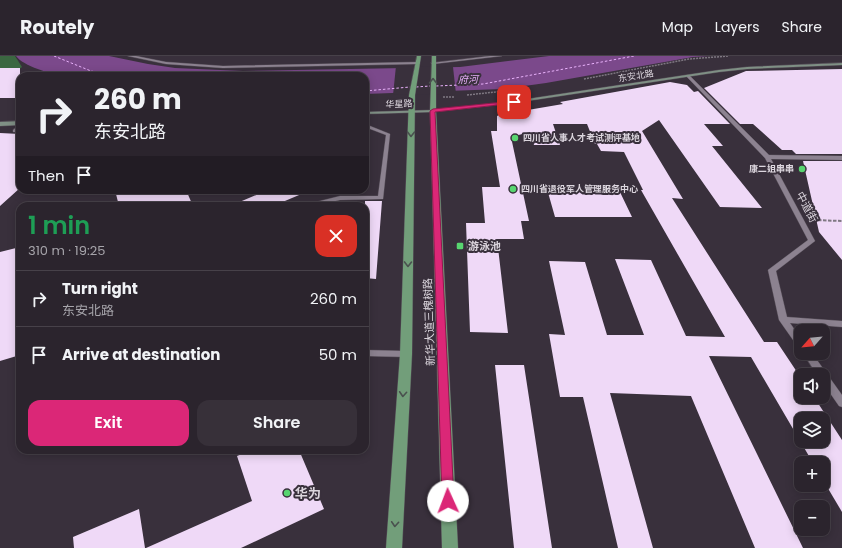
<!DOCTYPE html>
<meta charset="utf-8">
<style>
:root{--surface:#2b242d;--page:#373039;--text:#f1f3f6;--muted:#a6a4aa;--line:#474149;--accent:#db2777}
body{margin:0;font-family:Poppins,"Noto Sans SC",sans-serif;background:var(--page);color:var(--text);height:100vh;display:flex;flex-direction:column;font-size:15px;white-space:nowrap}
*{box-sizing:border-box;margin:0}
p{font-size:13px;color:var(--muted)}
.icon{flex:none;width:22px;height:22px;fill:none;stroke:currentColor;stroke-width:2;stroke-linecap:round;stroke-linejoin:round}
.map{position:relative;flex:1;overflow:hidden}
.sheet{position:absolute;left:16px;top:146px;width:353px;height:252px;display:flex;flex-direction:column;background:var(--surface);border-radius:12px;box-shadow:0 2px 10px #0003,0 0 0 1px var(--line)}
.sheet>*{flex:none}
.top-card{position:absolute;left:16px;top:16px;width:353px;height:122px;border-radius:12px;box-shadow:0 2px 10px #0003,0 0 0 1px var(--line);background:#2b242d;color:var(--text);overflow:hidden}
.needle{width:26px;rotate:243deg}
.tools{position:absolute;left:794px;top:268px;display:grid;gap:8px}
.tools a{display:grid;place-items:center;width:36px;height:36px;border-radius:8px;background:var(--surface);box-shadow:0 2px 10px #0003,0 0 0 1px var(--line);font-size:20px}
.pin{position:absolute;display:grid;place-items:center;width:34px;height:34px;color:#fff;margin:-17px;border-radius:8px;box-shadow:0 2px 6px #0006}
.me{position:absolute;width:44px;margin:-22px;rotate:358deg;stroke-linejoin:round;filter:drop-shadow(0 0 3px #0008)}
.turn{display:flex;align-items:center;gap:14px;height:84px;padding:0 12px;font-size:18px}
.turn .icon{width:52px;height:52px;stroke-width:2.5}
.turn b{display:block;font-size:28px;line-height:34px}
.then{display:flex;align-items:center;height:38px;padding:0 12px;background:#0003;gap:8px;font-size:15px}
.round{display:grid;place-items:center;flex:none;width:42px;height:42px;border-radius:12px;background:var(--page)}
.overview{display:flex;align-items:center;justify-content:space-between;height:68px;padding:0 12px}
h1{font-size:24px;font-weight:600;line-height:30px;color:#1e9e55}
.action{display:flex;gap:8px;margin-top:auto;padding:8px 12px}
.action a{flex:1;height:46px;border-radius:12px;background:var(--accent);color:#fff;font-size:16px;font-weight:600;line-height:46px;text-align:center}
.action a+a{background:var(--page);color:var(--text)}
ul{padding:0;list-style:none}
li{display:flex;align-items:center;gap:12px;height:56px;padding:0 12px;border-top:1px solid var(--line)}
li div{flex:1}
li b{display:block;font-size:15px}
li em{font-style:normal}
header{display:flex;align-items:center;gap:24px;box-sizing:border-box;height:56px;padding:0 20px;background:var(--surface);border-bottom:1px solid var(--line)}
header strong{font-size:19px}
nav{display:flex;gap:22px;margin-inline-start:auto;font-size:14px}
.map>svg:first-child{display:block}
</style>
<header>
<strong>Routely</strong>
<nav><a>Map</a><a>Layers</a><a>Share</a></nav>
</header>
<div class="map">
<svg width="842" height="492" viewBox="0 0 842 492">
<rect width="100%" height="100%" fill="#39303c"/>
<path fill="#3b6741" d="M0 0H15L22 11 0 28Z"/>
<path fill="#7b498b" d="M16 0H109L148 8 175 12 243 15 460 11 549 0H710L693 1 546 27 502 33 365 38V20H64C51 18 23 10 16 0Z"/>
<path fill="#39303c" d="M396 10 453 11 456 38 393 39Z"/>
<g fill="none" stroke-linecap="round" stroke-linejoin="round">
<path stroke="#e9b1fb" stroke-width="1" stroke-dasharray="2.5 2" stroke-linecap="butt" d="M54 0 91 15 116 20
M436 30 483 28 634 0
M416 31 430 30
M365 35 410 31"/>
</g>
<path fill="#efd9f7" fill-rule="evenodd" d="M0 12H20V42H0Z
M842 13V98H796L792 94H782L753 68H740L704 32 746 15Z
M670 26 687 29 694 36 698 35 730 68H704L723 90H712L762 152 720 151 659 64 642 75 683 143 672 142 764 286H777L801 322V341H814L842 384V456L823 424V407H813L751 301 709 300 803 492H755L691 340 610 337 653 492H618L583 341H560L549 278 565 279 549 205 585 206 607 279H644L615 203 651 204 686 280 725 281 641 134H643L624 96 601 95 597 88H595L587 68H553L560 89H534L530 76 511 81 529 165H521L524 183H497L508 277 470 276 466 167H485L482 131H500L491 75H497V60L506 56H516L563 48 560 46ZM801 363H823V385H801Z
M0 77 20 78V132L0 150Z
M803 105H842V204L819 176Z
M547 133 619 134 632 161H555Z
M115 134H186L193 150H119Z
M268 134H311L273 150H230Z
M365 145H382L376 223 365 222Z
M20 191V299L0 305V196Z
M495 309H524L552 492H514Z
M252 394H299L324 453 241 492H146L252 445 237 400Z
M139 453 145 492H74L73 481Z"/>
<g fill="none" stroke-linecap="round" stroke-linejoin="round">
<g stroke="#554d57" stroke-width="1">
<path id="lane" d="M490 0H502L433 8 431 7Z
M365 68 390 78 383 143 340 144 313 150H303L304 149 340 140H378L386 79 365 71Z
M18 70H20V76H13V74Z
M365 294 406 295 409 296 410 298 409 300 406 301 365 300Z"/>
</g>
<g stroke="#554d57" stroke-width="1">
<path id="street" d="M128 0H136L166 6 223 10 418 6 420 7 418 8 223 12 166 8Z
M687 19H689L769 99 842 100V104L771 103 815 185 776 215 787 261 842 265V271L790 267 801 283V292L798 291 779 264 768 214 808 184 765 102 687 21Z
M803 297H812L842 339V351L839 350 823 327V319H817Z"/>
</g>
<g stroke="#554d57" stroke-width="1">
<path id="secondary" d="M842 7V9L747 13 719 16 514 47 433 56 365 58V56L433 54 514 45 719 14 747 11Z
M20 65V69L0 70V66Z"/>
</g>
<g stroke="#554d57" stroke-width="1">
<path id="primary" d="M417 0H421L415 39 412 298 402 492H386L400 298 409 39Z
M432 0H436V55L458 492H442L430 55Z"/>
</g>
<path stroke="#7f7882" stroke-width="1.5" stroke-dasharray="2 1" stroke-linecap="butt" d="M584 23 689 3 729 0
M467 39 524 33
M443 41H454"/>
<path stroke="#7f7882" stroke-width="2" stroke-dasharray="3.5 1.5" stroke-linecap="butt" d="M813 164 842 165"/>
<use href="#lane" fill="#8c8290" fill-rule="evenodd"/>
<use href="#street" fill="#8c8290" fill-rule="evenodd"/>
<use href="#secondary" fill="#7f9085" fill-rule="evenodd"/>
<use href="#primary" fill="#729e7a" fill-rule="evenodd"/>
</g>
<defs><path id="oneway-chevron" d="M-2-3.5L2.5 0L-2 3.5" fill="none" stroke-width="1.6" stroke-linecap="round" stroke-linejoin="round"/></defs>
<g stroke="#4a514f">
<use href="#oneway-chevron" transform="translate(433 25) rotate(-89)"/>
<use href="#oneway-chevron" transform="translate(411 78) rotate(91)"/>
<use href="#oneway-chevron" transform="translate(408 208) rotate(91)"/>
<use href="#oneway-chevron" transform="translate(403 338) rotate(94)"/>
<use href="#oneway-chevron" transform="translate(395 468) rotate(94)"/>
</g>
<path fill="#db2777" stroke="#8e194d" d="M514 45H516V47L435 56 454 445 453 449 448 451 443 449 442 445 430 55 433 53Z"/>
<g fill="#58d570" stroke="#39303c" stroke-width="1.5">
<circle cx="515" cy="82" r="4"/>
<circle cx="802" cy="113" r="4"/>
<circle cx="513" cy="133" r="4"/>
<rect x="456" y="186" width="8" height="8" rx="2"/>
<circle cx="287" cy="437" r="4"/>
</g>
<g text-anchor="middle" stroke-width="4" stroke-linejoin="round" paint-order="stroke">
<g font-size="9" fill="#dcd6de" stroke="#39303c">
<text transform="translate(636 20) rotate(-9)" y="3">东安北路</text>
<text transform="translate(399 48) rotate(-2)" y="3">华星路</text>
</g>
<g font-size="9" font-weight="bold" fill="#dcd6de" stroke="#39303c" text-anchor="start">
<text x="523" y="85">四川省人事人才考试测评基地</text>
<text x="794" y="116" text-anchor="end">康二姐串串</text>
<text x="521" y="136">四川省退役军人管理服务中心</text>
</g>
<g font-size="10" font-style="italic" fill="#e9b1fb" stroke="#39303c">
<text transform="translate(468 23) rotate(-1)" y="4">府河</text>
</g>
<g font-size="11" fill="#dcd6de" stroke="#39303c">
<text transform="translate(807 151) rotate(62)" y="4">中道街</text>
<text transform="translate(429 266) rotate(-92)" y="4">新华大道三槐树路</text>
</g>
<g font-size="11" font-weight="bold" fill="#dcd6de" stroke="#39303c" text-anchor="start">
<text x="468" y="194">游泳池</text>
</g>
<g font-size="13" font-weight="bold" fill="#dcd6de" stroke="#39303c" text-anchor="start">
<text x="295" y="442">华为</text>
</g>
</g>
</svg>
<div class="tools">
<a><svg class="needle" viewBox="-14 -14 28 28"><path d="M0-13l5 13h-10z" fill="#e53935"/><path d="M0 13l5-13h-10z" fill="#a6a4aa"/></svg></a>
<a><svg class="icon" aria-label="sound" viewBox="0 0 24 24"><path d="M4 9h4l5-4v14l-5-4H4zM17 9q2 3 0 6"/></svg></a>
<a><svg class="icon" aria-label="layers" viewBox="0 0 24 24"><path d="M12 4l9 5-9 5-9-5zM3 14l9 5 9-5"/></svg></a>
<a>+</a>
<a>−</a>
</div>
<div class="pin" style="left:514px;top:46px;background:#d93025"><svg class="icon" aria-label="arrive" viewBox="0 0 24 24"><path d="M6 21V4h12l-3 4 3 4H6"/></svg></div>
<svg class="me" style="left:448px;top:445px" viewBox="-20 -20 40 40"><circle r="19" fill="#fff"/><path d="M0-13L10 11 0 6-10 11z" fill="#db2777"/></svg>
<div class="top-card">
<div class="turn"><svg class="icon" aria-label="right" viewBox="0 0 24 24"><path d="M7 20v-9h11M14 6l5 5-5 5"/></svg><div><b>260 m</b>东安北路</div></div>
<div class="then">Then<svg class="icon" aria-label="arrive" viewBox="0 0 24 24"><path d="M6 21V4h12l-3 4 3 4H6"/></svg></div>
</div>
<section class="sheet">
<div class="overview"><div><h1>1 min</h1><p>310 m · 19:25</p></div><a class="round" style="background:#d93025;color:#fff"><svg class="icon" aria-label="close" viewBox="0 0 24 24"><path d="M6 6l12 12M18 6L6 18"/></svg></a></div>
<ul>
<li><svg class="icon" aria-label="right" viewBox="0 0 24 24"><path d="M7 20v-9h11M14 6l5 5-5 5"/></svg><div><b>Turn right</b><p>东安北路</p></div><em>260 m</em></li>
<li><svg class="icon" aria-label="arrive" viewBox="0 0 24 24"><path d="M6 21V4h12l-3 4 3 4H6"/></svg><div><b>Arrive at destination</b></div><em>50 m</em></li>
</ul>
<div class="action"><a>Exit</a><a>Share</a></div>
</section>
</div>
